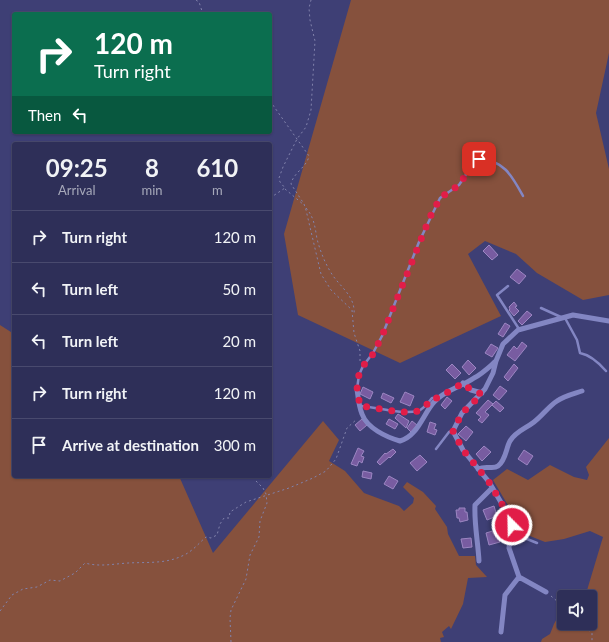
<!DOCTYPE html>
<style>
:root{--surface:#2e2f58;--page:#36375e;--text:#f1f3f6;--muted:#a7a9ba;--line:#494a6e}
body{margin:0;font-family:Lato,sans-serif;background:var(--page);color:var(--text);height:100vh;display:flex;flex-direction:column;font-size:15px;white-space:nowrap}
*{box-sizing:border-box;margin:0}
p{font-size:13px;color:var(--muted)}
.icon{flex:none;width:22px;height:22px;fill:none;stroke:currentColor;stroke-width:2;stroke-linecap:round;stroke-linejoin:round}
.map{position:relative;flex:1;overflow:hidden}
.details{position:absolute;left:12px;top:142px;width:260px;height:336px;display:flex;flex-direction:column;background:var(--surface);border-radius:4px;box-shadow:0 1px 3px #0004,0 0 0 1px var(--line)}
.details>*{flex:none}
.top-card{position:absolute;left:12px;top:12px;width:260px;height:122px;border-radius:4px;box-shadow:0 1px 3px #0004,0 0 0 1px var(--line);background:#0b6e4f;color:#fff;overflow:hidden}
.tools{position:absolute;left:557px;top:590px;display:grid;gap:8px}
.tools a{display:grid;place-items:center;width:40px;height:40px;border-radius:4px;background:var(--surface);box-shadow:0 1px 3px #0004,0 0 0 1px var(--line);font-size:20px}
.pin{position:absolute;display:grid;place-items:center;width:34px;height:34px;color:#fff;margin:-17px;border-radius:8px;box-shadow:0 2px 6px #0006}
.me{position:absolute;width:44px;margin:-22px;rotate:337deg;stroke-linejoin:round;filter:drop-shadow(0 0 3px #0008)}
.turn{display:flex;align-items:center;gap:14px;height:84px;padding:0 16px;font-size:18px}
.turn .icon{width:52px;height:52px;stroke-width:2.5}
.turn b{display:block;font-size:28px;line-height:34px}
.then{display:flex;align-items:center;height:38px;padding:0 16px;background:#0003;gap:8px;font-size:15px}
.eta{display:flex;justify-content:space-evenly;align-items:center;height:68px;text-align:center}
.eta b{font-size:24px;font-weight:700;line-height:28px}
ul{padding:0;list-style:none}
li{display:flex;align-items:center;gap:12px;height:52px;padding:0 16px;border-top:1px solid var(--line)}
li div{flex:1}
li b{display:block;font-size:15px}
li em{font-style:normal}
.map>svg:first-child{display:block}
</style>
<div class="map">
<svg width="609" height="642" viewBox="0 0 609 642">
<rect width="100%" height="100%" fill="#3e3f75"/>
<path fill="#86513d" d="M351 0H609V53L596 113 609 169V295L583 300 537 273 516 254 485 241 468 254 501 316 400 363 298 315 284 234Z
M0 325 14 334V476H179L213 553 323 421 339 440 329 461 345 471 364 493 399 506 404 511 413 503 414 498 403 487 407 482 423 492 436 506 435 509 447 527 448 534 459 556H475L476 565 487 577 468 578 463 604 451 629 449 626 442 632 444 637 440 638 441 642H0Z
M609 438V642H541L542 639 550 634 554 624 561 611 564 613V623H590V597H585L603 537 590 531 564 539 545 542 525 534 493 480 507 469 528 480 550 465 574 477 587 480 589 475 586 467Z"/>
<path fill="#785ca1" stroke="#9c86c2" d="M489 245 498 255 492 260 483 251Z
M517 269 526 276 519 284 510 277Z
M514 302 517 306 515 307 519 311 514 316 509 310 510 309 509 307Z
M527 311 532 315 522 325 518 321Z
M505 323 510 326 503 337 498 334Z
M522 342 527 346 515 361 507 355 514 346 517 349Z
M491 344 498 348 492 357 485 353Z
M468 360 476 368 469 375 462 367Z
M452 364 461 373 455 379 446 370Z
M514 364 518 368 508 381 504 377Z
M500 386 507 391 499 400 493 395Z
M363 387 373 392 370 399 360 394Z
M405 392 414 396 410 406 400 402Z
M383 393 394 398 391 403 381 398Z
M447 397 452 401 445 409 441 405Z
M488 400 493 404 485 412 489 415 482 423 478 420 481 417 476 413Z
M496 401 504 408 500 412 492 405Z
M398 414 409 421 406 428 395 418Z
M362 419 367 425 360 431 355 425Z
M389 419 398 424 395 429 386 424Z
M412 421 417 425 411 432 407 428Z
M430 422 436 424 434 429 437 430 435 435 427 432Z
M466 426 473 432 466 441 458 434Z
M484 446 491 452 482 461 476 454Z
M358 448 364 451 361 456 364 457 362 463 359 461 357 466 351 464Z
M393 449 396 452 390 458 389 457 380 465 377 462 385 453 386 454Z
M524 450 533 456 527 465 518 459Z
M420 455 427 462 417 471 410 463Z
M363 471 372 473 371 479 362 477Z
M389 476 398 481 393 489 384 484Z
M494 506 497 516 487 520 483 510Z
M459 508H465V512H467L468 520 460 522 459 518H457L456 510H459Z
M496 530 500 542 489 545 486 533Z
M471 538 472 547 463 548 461 539Z"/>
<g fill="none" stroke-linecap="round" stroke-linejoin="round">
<path stroke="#8283ac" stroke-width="1" stroke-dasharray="2 3" stroke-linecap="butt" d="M196 0 199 2 203 14
M270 101 309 156C307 167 293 173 291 184L304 204 306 210 321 274 331 290 352 310 354 333 360 351V362
M285 189 304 205
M270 198 285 188 280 182 279 178 283 167 297 139 306 127 311 110 315 41 310 20 309 8 311 0
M306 208C314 217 315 227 317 239 320 250 324 261 330 271 338 286 356 295 354 315
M551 596 564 607
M0 611 12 595 23 589 37 587 50 580 60 581 75 573 85 563C99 567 113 564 128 563 146 562 165 564 182 556 192 552 199 543 206 537L211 538 217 535 220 524 224 518H229L230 512 246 502 289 488 313 478 326 471 336 459 347 428 357 419
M581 623 592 633V642
M231 642 230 618 231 610 246 579 250 555 259 537 260 521 267 503 266 494 263 488 251 476"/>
<path stroke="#8386c3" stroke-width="2.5" d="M508 286 497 295 519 329
M541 308 563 318
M565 318 577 340 580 353C591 355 599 363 606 371
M357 389 359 375 363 366 373 353 382 336 419 242 440 198 459 185 473 164 479 159C504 160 512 176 523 196
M360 406C377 407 401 415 418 411 424 409 428 403 432 398H438
M436 449 449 432 452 431
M512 526 522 537 537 543"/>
<path stroke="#8386c3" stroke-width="5" d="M463 383 471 390 482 393
M357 389C358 397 359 407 362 414 367 428 386 437 400 441 418 436 423 414 434 402 445 390 461 387 474 378 482 374 489 367 496 361
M478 469C487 465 493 470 498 466 506 460 506 448 510 441 516 431 525 429 534 422 542 416 548 407 557 401 564 396 573 394 582 391
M479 561C478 542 474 523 475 505L492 488
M519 577 546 592
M501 632 505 595 519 577 509 548 512 521 489 482 463 450 453 431 462 413 485 389 493 373 496 361 503 344 518 330 573 315 609 321"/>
</g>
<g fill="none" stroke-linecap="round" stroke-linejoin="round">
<path stroke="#e11d48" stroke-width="7" stroke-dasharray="0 12.6" d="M479 159 473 164 459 185 440 198 430 217 382 336 373 354 363 366 359 374 357 389 360 406C377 407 401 415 418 411 424 409 428 403 432 398H438L463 383 471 390 482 394 462 413 453 431 463 450 489 482 512 521V525"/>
</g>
</svg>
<div class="tools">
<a><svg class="icon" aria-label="sound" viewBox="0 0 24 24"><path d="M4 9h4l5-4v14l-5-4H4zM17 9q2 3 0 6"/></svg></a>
</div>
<div class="pin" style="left:479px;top:159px;background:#d93025"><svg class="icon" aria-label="arrive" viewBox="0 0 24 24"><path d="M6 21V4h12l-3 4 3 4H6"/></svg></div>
<svg class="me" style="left:512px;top:525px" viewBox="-20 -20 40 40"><circle r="17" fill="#e11d48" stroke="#fff" stroke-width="3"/><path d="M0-11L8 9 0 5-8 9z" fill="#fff"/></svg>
<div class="top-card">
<div class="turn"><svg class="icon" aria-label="right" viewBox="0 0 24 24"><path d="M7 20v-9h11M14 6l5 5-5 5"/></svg><div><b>120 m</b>Turn right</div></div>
<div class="then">Then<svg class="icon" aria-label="left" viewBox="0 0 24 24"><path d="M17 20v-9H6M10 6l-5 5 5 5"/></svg></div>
</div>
<section class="details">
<div class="eta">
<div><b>09:25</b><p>Arrival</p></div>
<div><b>8</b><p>min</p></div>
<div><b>610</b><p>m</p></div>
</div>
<ul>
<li><svg class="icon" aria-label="right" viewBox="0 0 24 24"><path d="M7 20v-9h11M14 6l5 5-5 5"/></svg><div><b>Turn right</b></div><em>120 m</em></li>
<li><svg class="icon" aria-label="left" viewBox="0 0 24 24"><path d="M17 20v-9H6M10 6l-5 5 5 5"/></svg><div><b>Turn left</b></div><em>50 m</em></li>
<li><svg class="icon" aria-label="left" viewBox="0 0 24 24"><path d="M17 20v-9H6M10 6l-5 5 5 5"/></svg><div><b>Turn left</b></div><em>20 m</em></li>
<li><svg class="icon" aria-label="right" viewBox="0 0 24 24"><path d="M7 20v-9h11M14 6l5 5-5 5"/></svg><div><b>Turn right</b></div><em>120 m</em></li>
<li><svg class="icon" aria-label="arrive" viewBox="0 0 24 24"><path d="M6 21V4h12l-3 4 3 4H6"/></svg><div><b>Arrive at destination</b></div><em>300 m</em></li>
</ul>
</section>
</div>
